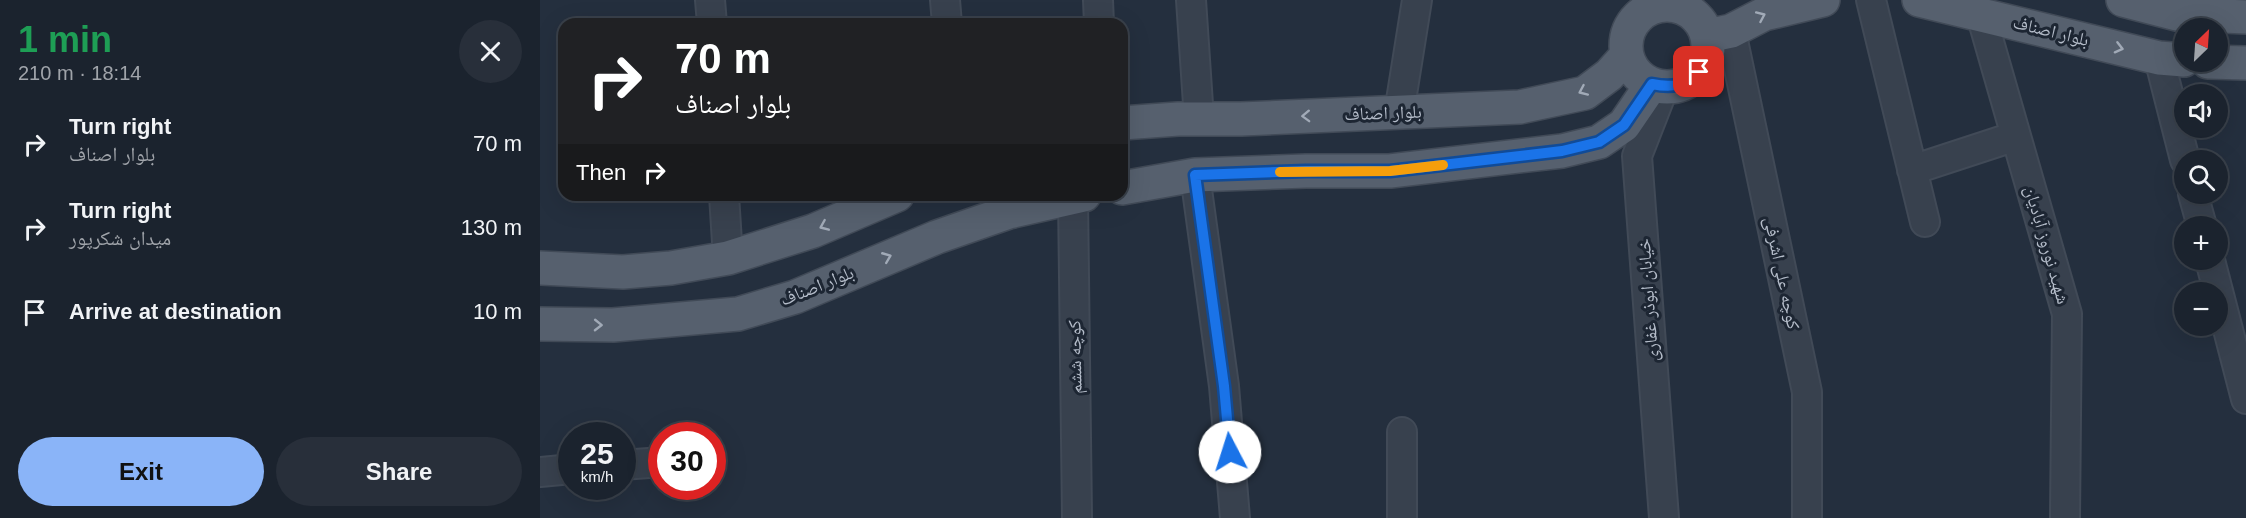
<!DOCTYPE html>
<meta charset="utf-8">
<style>
:root{--surface:#1b232e;--page:#282f3a;--text:#f1f3f6;--muted:#a0a4aa;--line:#39404a;--accent:#8ab4f8}
body{margin:0;font-family:Helvetica,"Noto Naskh Arabic",sans-serif;background:var(--page);color:var(--text);height:100vh;display:flex;flex-direction:column;font-size:22px;white-space:nowrap}
*{box-sizing:border-box;margin:0}
p{font-size:20px;color:var(--muted)}
.icon{flex:none;width:33px;height:33px;fill:none;stroke:currentColor;stroke-width:2;stroke-linecap:round;stroke-linejoin:round}
.map{position:relative;flex:1;overflow:hidden}
.drawer{display:flex;flex-direction:column;background:var(--surface);width:540px}
.drawer>*{flex:none}
.banner{position:absolute;left:18px;top:18px;width:570px;height:183px;border-radius:18px;box-shadow:0 6px 24px #0002,0 0 0 2px var(--line);background:#202124;color:#fff;overflow:hidden}
.needle{width:39px;rotate:25deg}
.fabs{position:absolute;left:1634px;top:18px;display:grid;gap:12px}
.fabs a{display:grid;place-items:center;width:54px;height:54px;border-radius:50%;background:var(--surface);box-shadow:0 6px 24px #0002,0 0 0 2px var(--line);font-size:30px}
.speed{position:absolute;left:18px;top:422px;display:flex;gap:12px;font-size:30px;font-weight:700;text-align:center}
.speed>*{display:grid;place-content:center;width:78px;height:78px;border-radius:50%;background:var(--surface);box-shadow:0 6px 24px #0002,0 0 0 2px var(--line);line-height:1}
.speed small{font-size:15px;font-weight:400}
.speed .limit{border:9px solid #d22;background:#fff;color:#111}
.pin{position:absolute;display:grid;place-items:center;width:51px;height:51px;color:#fff;margin:-26px;border-radius:12px;box-shadow:0 3px 9px #0006}
.me{position:absolute;width:66px;margin:-33px;rotate:355deg;stroke-linejoin:round;filter:drop-shadow(0 0 4px #0008)}
.turn{display:flex;align-items:center;gap:21px;height:126px;padding:0 18px;font-size:27px}
.turn .icon{width:78px;height:78px;stroke-width:2.5}
.turn b{display:block;font-size:42px;line-height:51px}
.then{display:flex;align-items:center;height:57px;padding:0 18px;background:#0003;gap:12px;font-size:22px}
.round{display:grid;place-items:center;flex:none;width:63px;height:63px;border-radius:32px;background:var(--page)}
.head{display:flex;align-items:center;justify-content:space-between;height:102px;padding:0 18px}
h1{font-size:36px;font-weight:600;line-height:45px;color:#1e9e55}
.cta{display:flex;gap:12px;margin-top:auto;padding:12px 18px}
.cta a{flex:1;height:69px;border-radius:36px;background:var(--accent);color:#111;font-size:24px;font-weight:600;line-height:69px;text-align:center}
.cta a+a{background:var(--page);color:var(--text)}
ul{padding:0;list-style:none}
li{display:flex;align-items:center;gap:18px;height:84px;padding:0 18px}
li div{flex:1}
li b{display:block;font-size:22px}
li em{font-style:normal}
main{display:flex;flex:1;min-height:0}
.map>svg:first-child{display:block}
</style>
<main>
<section class="drawer">
<div class="head"><div><h1>1 min</h1><p>210 m · 18:14</p></div><a class="round"><svg class="icon" aria-label="close" viewBox="0 0 24 24"><path d="M6 6l12 12M18 6L6 18"/></svg></a></div>
<ul>
<li><svg class="icon" aria-label="right" viewBox="0 0 24 24"><path d="M7 20v-9h11M14 6l5 5-5 5"/></svg><div><b>Turn right</b><p>بلوار اصناف</p></div><em>70 m</em></li>
<li><svg class="icon" aria-label="right" viewBox="0 0 24 24"><path d="M7 20v-9h11M14 6l5 5-5 5"/></svg><div><b>Turn right</b><p>میدان شکرپور</p></div><em>130 m</em></li>
<li><svg class="icon" aria-label="arrive" viewBox="0 0 24 24"><path d="M6 21V4h12l-3 4 3 4H6"/></svg><div><b>Arrive at destination</b></div><em>10 m</em></li>
</ul>
<div class="cta"><a>Exit</a><a>Share</a></div>
</section>
<div class="map">
<svg width="1706" height="518" viewBox="0 0 1706 518">
<rect width="100%" height="100%" fill="#242f3e"/>
<g fill="none" stroke-linecap="round" stroke-linejoin="round">
<g stroke="#414a57" stroke-width="32">
<path id="minor" d="M170 0 172 24
M405 0 407 24
M558 0 559 24
M651 0 659 119
M1124 0V5
M1331 0 1385 222
M1441 14 1527 314 1525 518
M1191 31 1267 392V518
M1619 58 1645 160
M859 113 877 0
M1372 170 1476 136
M655 175 684 386 695 518
M1653 194 1662 226
M184 195 188 258
M533 197 537 518
M1670 260 1706 399
M82 465 122 462
M0 472 32 469
M862 518V432
M1124 518 1097 156 1124 87"/>
</g>
<g stroke="#414a57" stroke-width="36">
<path id="major" d="M1379 0 1619 58 1644 60
M1583 0 1637 14 1706 17
M1086 46a41 41 0 1 1 82 0a41 41 0 1 1-82 0Z
M1167 36 1191 31 1224 14 1283 0
M1668 62 1706 63
M582 123 638 119H701L980 107 1045 93 1069 75 1087 55
M582 188 655 175 766 171H850L1022 151 1059 142 1084 125 1112 84
M0 268 83 272 131 268 188 258 273 231 357 195
M0 324 73 325 198 314 255 297 397 237 469 212 544 195"/>
</g>
<use href="#minor" stroke="#38414e" stroke-width="28"/>
<use href="#major" stroke="#56606e" stroke-width="33"/>
</g>
<defs><path id="oneway-chevron" d="M-2-3.5L2.5 0L-2 3.5" fill="none" stroke-width="1.6" stroke-linecap="round" stroke-linejoin="round" transform="scale(1.5)"/></defs>
<g stroke="#a1aab7">
<use href="#oneway-chevron" transform="translate(1221 16) rotate(-24)"/>
<use href="#oneway-chevron" transform="translate(1579 48) rotate(14)"/>
<use href="#oneway-chevron" transform="translate(1043 91) rotate(156)"/>
<use href="#oneway-chevron" transform="translate(766 116) rotate(178)"/>
<use href="#oneway-chevron" transform="translate(284 226) rotate(157)"/>
<use href="#oneway-chevron" transform="translate(347 257) rotate(-22)"/>
<use href="#oneway-chevron" transform="translate(58 325) rotate(1)"/>
</g>
<g fill="none" stroke-linecap="round" stroke-linejoin="round">
<g stroke="#114b97" stroke-width="15">
<path id="route" d="M690 452 684 386 655 175 766 171H850L1022 151 1059 142 1084 125 1112 84C1132 88 1144 86 1159 72"/>
</g>
<use href="#route" stroke="#1a73e8" stroke-width="10"/>
<path stroke="#f59e0b" stroke-width="10" d="M740 172 850 171 903 165"/>
</g>
<g text-anchor="middle" stroke-width="6" stroke-linejoin="round" paint-order="stroke">
<g font-size="18" fill="#b4bcc9" stroke="#1d2633">
<text transform="translate(1511 31) rotate(14)" y="6">بلوار اصناف</text>
<text transform="translate(843 113) rotate(-2)" y="6">بلوار اصناف</text>
<text transform="translate(1507 245) rotate(74)" y="6">شهید نوروز آبادیان</text>
<text transform="translate(1242 273) rotate(78)" y="6">کوچه علی اشرفی</text>
<text transform="translate(277 286) rotate(-22)" y="6">بلوار اصناف</text>
<text transform="translate(1108 300) rotate(-94)" y="6">خیابان ابوذر غفاری</text>
<text transform="translate(535 357) rotate(-91)" y="6">کوچه ششم</text>
</g>
</g>
</svg>
<div class="fabs">
<a><svg class="needle" viewBox="-14 -14 28 28"><path d="M0-13l5 13h-10z" fill="#e53935"/><path d="M0 13l5-13h-10z" fill="#a0a4aa"/></svg></a>
<a><svg class="icon" aria-label="sound" viewBox="0 0 24 24"><path d="M4 9h4l5-4v14l-5-4H4zM17 9q2 3 0 6"/></svg></a>
<a><svg class="icon" aria-label="search" viewBox="0 0 24 24"><circle cx="10" cy="10" r="6"/><path d="M15 15l6 6"/></svg></a>
<a>+</a>
<a>−</a>
</div>
<div class="speed"><div>25<small>km/h</small></div><div class="limit">30</div></div>
<div class="pin" style="left:1159px;top:72px;background:#d93025"><svg class="icon" aria-label="arrive" viewBox="0 0 24 24"><path d="M6 21V4h12l-3 4 3 4H6"/></svg></div>
<svg class="me" style="left:690px;top:452px" viewBox="-20 -20 40 40"><circle r="19" fill="#fff"/><path d="M0-13L10 11 0 6-10 11z" fill="#1a73e8"/></svg>
<div class="banner">
<div class="turn"><svg class="icon" aria-label="right" viewBox="0 0 24 24"><path d="M7 20v-9h11M14 6l5 5-5 5"/></svg><div><b>70 m</b>بلوار اصناف</div></div>
<div class="then">Then<svg class="icon" aria-label="right" viewBox="0 0 24 24"><path d="M7 20v-9h11M14 6l5 5-5 5"/></svg></div>
</div>
</div>
</main>
